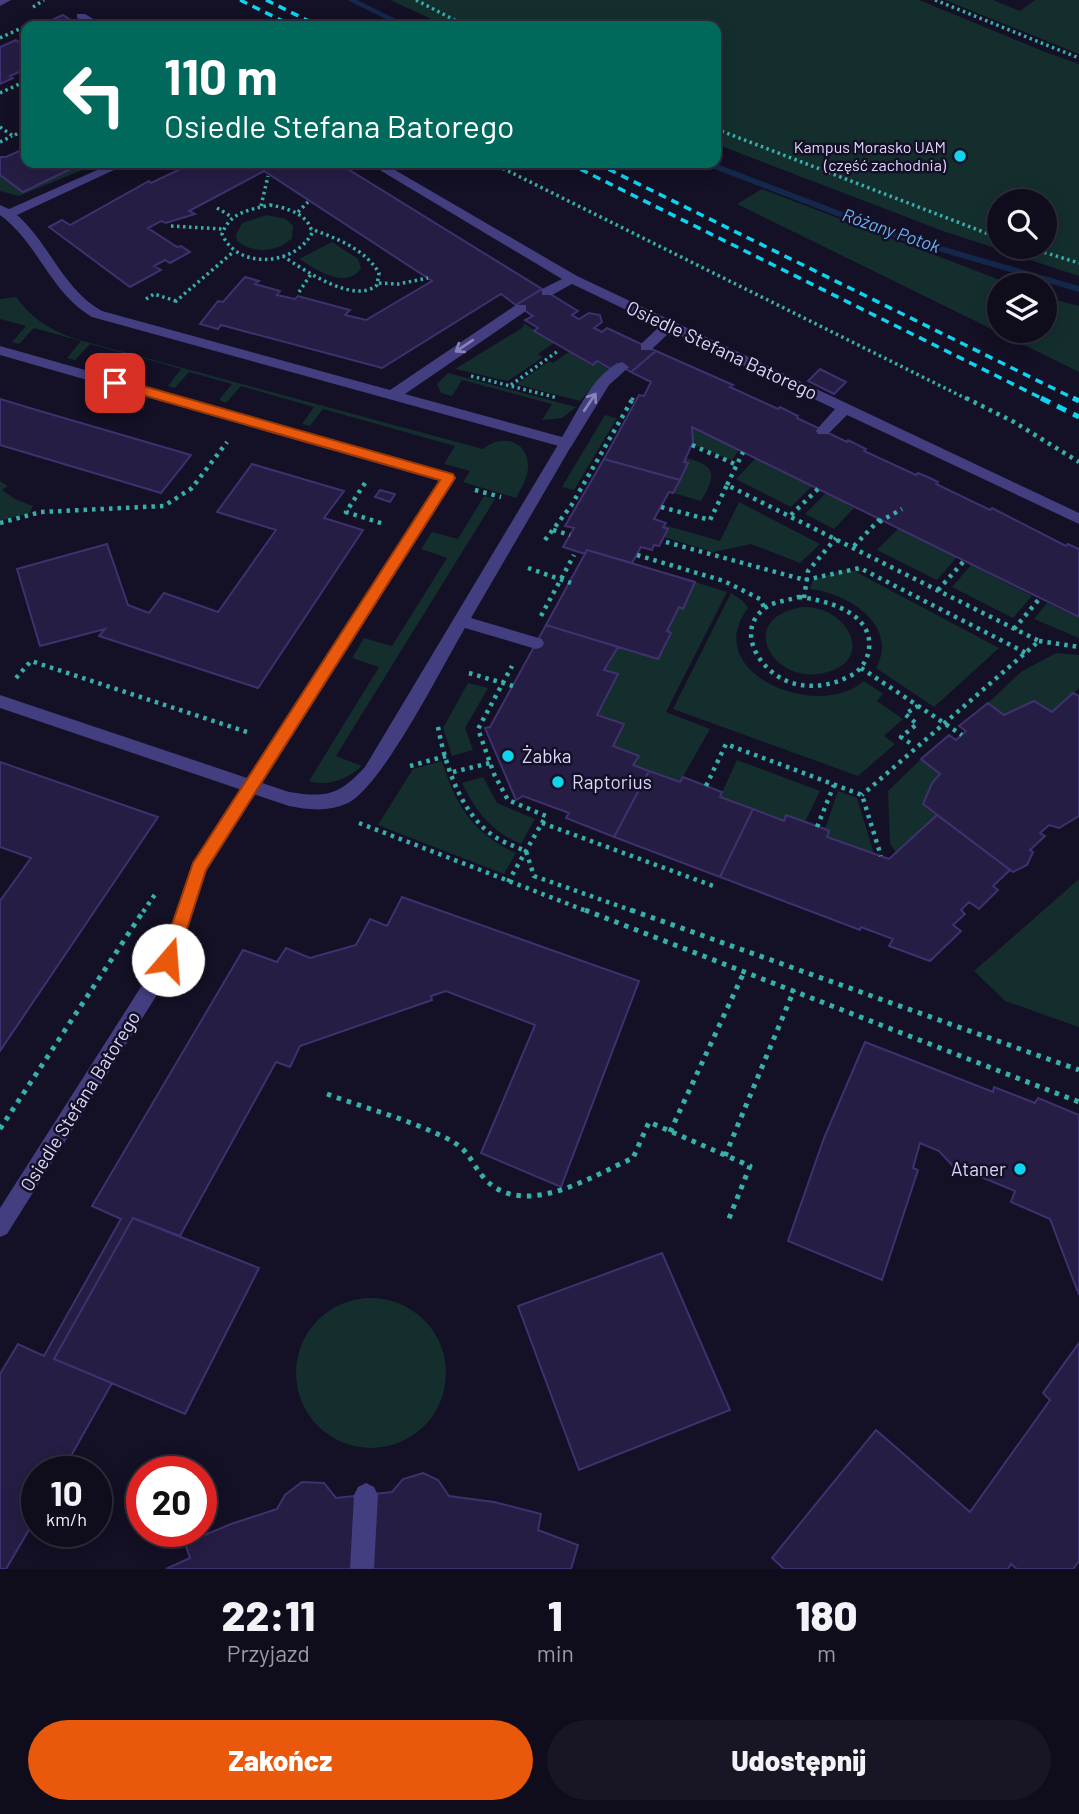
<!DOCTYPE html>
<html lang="pl">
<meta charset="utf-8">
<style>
:root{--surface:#0f0c1c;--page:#181525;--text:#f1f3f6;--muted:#9b9ba3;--line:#2f2c3b;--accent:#ea580c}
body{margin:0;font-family:Barlow,sans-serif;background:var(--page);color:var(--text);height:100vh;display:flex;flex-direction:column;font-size:26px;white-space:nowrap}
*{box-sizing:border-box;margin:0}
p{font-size:23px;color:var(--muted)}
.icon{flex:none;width:38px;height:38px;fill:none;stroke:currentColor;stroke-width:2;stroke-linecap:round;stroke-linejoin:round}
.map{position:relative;height:1569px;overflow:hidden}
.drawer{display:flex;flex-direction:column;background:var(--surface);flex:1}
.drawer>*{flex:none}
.guide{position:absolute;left:21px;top:21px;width:700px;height:147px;border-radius:14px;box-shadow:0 4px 18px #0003,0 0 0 2px var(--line);background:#00695c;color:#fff;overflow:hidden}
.tools{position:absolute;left:987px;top:189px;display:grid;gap:14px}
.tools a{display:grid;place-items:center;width:70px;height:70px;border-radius:50%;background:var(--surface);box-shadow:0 4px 18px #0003,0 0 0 2px var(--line);font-size:35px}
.speed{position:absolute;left:21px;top:1456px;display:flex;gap:14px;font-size:35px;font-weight:700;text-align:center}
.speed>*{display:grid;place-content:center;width:91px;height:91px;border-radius:50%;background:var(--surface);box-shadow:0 4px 18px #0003,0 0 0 2px var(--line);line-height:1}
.speed small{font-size:18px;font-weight:400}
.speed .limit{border:10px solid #d22;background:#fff;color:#111}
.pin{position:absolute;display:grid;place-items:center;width:60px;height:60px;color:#fff;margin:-30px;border-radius:14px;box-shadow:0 4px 10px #0006}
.me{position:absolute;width:77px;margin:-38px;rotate:18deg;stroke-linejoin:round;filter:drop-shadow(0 0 5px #0008)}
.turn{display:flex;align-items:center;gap:24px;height:147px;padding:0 28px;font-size:32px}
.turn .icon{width:91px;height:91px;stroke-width:2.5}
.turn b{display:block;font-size:49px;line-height:60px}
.eta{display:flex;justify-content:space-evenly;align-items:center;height:119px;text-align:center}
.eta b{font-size:42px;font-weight:800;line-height:49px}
.action{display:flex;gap:14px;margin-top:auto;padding:14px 28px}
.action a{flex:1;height:80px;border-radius:42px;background:var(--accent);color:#fff;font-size:28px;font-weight:800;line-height:80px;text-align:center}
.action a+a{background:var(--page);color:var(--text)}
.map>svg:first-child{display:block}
</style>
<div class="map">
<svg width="1079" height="1569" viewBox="0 0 1079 1569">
<rect width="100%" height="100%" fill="#141025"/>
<path fill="#142e2e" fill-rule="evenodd" d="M390 0H919L1045 52 1079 64V276L943 231 716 144V26H447ZM999 201H1045V247H999Z
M945 0H993L1020 11 1035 0H1079V54Z
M83 163H99L19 196 0 191V175L23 192Z
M762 189 1013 285H999V331H1045V297L1079 306V372L737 204Z
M267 215 286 219 293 226 292 238C277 253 254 254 237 241L236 235 242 223Z
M332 242 358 259 361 268C346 291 316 269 299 259Z
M16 297C33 320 52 331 79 340L483 449C500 434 528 439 528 466 528 478 522 487 516 498L463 482 470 471 444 464 455 446 323 409 310 426 302 424 314 407 241 386 226 403 219 400 232 384 189 372 175 388 168 386 181 369 139 357 125 374 118 372 131 355 90 344 75 360 67 358 81 341 34 328 19 344 12 342 26 326 0 319V299Z
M524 323 554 343 538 354 543 357 508 381 455 369 522 328Z
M569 352 592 366 597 362 608 369 580 401 519 385 518 383 549 361 553 363Z
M448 373 576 407 562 418 542 420 552 404 462 380 452 396 441 393 437 384Z
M605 415 617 418 574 490 562 487Z
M692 427 739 450 732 460 692 444Z
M686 458C719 466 715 476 701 501L673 493 688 464 684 462Z
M756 458 813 485 791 507 736 479Z
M0 481 8 486 2 490 15 499 33 506 30 513 0 521Z
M827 492 854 508 834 529 805 514Z
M484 496 495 499 336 756 362 766C347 779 329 787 309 781L379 667 352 658 364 638 392 646 447 558 421 549 432 532 458 539Z
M739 502 820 544 800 563 751 544 713 552 664 537 668 529 663 527 664 525 720 541Z
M899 528 957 557 937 580 877 550Z
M971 565 1032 596 1013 618 952 587Z
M844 570 854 571 999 648 934 707 876 668C900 624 846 593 810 589L813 580Z
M695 582 727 592 666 712 710 729 680 782 633 765 638 755 613 746 624 724 597 715 618 674 604 670 618 647 671 633 667 631 679 607 683 608Z
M731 593 742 600 748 608C699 672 817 722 864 681L883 694 877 701 903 719 884 736 895 744 858 776 673 709Z
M1047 603 1079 618V638L1034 619Z
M802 607C845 604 879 660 824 673 772 685 735 618 802 607Z
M1056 653 1079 655V688L1052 712 1034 701 1004 715 988 703 1021 672Z
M468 683 488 688 465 728 473 750 452 756 443 728Z
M921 759 940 774 937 815 896 853 890 843 888 791Z
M737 760 820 791 805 822 787 815 784 821 720 797Z
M442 761C456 806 472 833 516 853L504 874 378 825 413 769Z
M483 777 497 803 535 819 521 844C490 830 477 813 462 783Z
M838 791 857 798 874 854 827 837 829 831 825 829Z
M1079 879V1027L1005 1001 974 971Z
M296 1373a75 75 0 1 1 150 0a75 75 0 1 1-150 0Z"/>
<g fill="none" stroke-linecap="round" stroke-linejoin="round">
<path fill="#13284b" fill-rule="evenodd" d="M347 0H357L410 26H400Z
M703 163H714L903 235 1079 286V292L897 239 704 165Z"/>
</g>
<path fill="#261d44" stroke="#3f316f" stroke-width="2" d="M63 15 80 26H45L43 24Z
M16 40 26 47V69L10 76 13 78 0 84V47Z
M26 148V163H83L23 192 0 175V157H6Z
M193 163H338L542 289 516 305 501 294 382 368 221 325 218 329 200 324 218 301 223 302 245 277 259 281 255 284 280 291 277 295 295 299 298 296 350 310 345 315 366 320 432 281 264 171 189 211 195 214 166 223 161 221 148 228 177 247 181 246 190 252 170 263 165 260 154 266 161 270 130 287 49 227 62 220 70 225 149 181 151 183Z
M542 289 578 311 572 315 579 319 589 313 600 315 602 322 594 328 602 332 607 328 656 351 631 372 617 364 611 369 597 361 593 365 534 331 538 328 525 320 533 316 516 305Z
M656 351 733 385 730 387 778 409 780 407 798 416 797 418 847 442 848 440 866 449 864 451 916 475 918 473 930 478 938 482 936 484 990 510 992 508 1066 546 1068 544 1079 549V617L692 427 693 442 684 462 688 463 680 480 604 459 639 395 644 396 651 382 631 372Z
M820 369 846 382 834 394 808 381Z
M0 399 40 411 191 455 161 493 0 445Z
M604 459 680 480 673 493 669 492 654 519 666 523 663 527 668 529 659 546 654 545 652 550 641 547 632 563 587 550 585 554 563 547 574 528 565 526Z
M252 464 344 491 324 518 363 530 258 688 99 636 105 629 40 646 17 569 107 544 128 605 149 613 164 593 218 612 276 530 217 512Z
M380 490 395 494 390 502 375 497Z
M587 550 695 582 683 609 679 607 667 631 671 633 658 659 546 625Z
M546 625 618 647 604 670 618 674 597 715 624 724 613 746 639 756 633 765 649 771 614 837 566 818 569 813 523 796 516 800 485 728 490 727Z
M1073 693 1079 696V816L1059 828 1049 825 1040 833 1045 836 1030 850 1033 852 1027 865 1013 872 923 804 932 783 940 774 921 759 949 735 956 740 966 731 959 726 988 703 1004 715 1034 701 1052 712Z
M0 762 158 817 0 1051V901L31 858 0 847Z
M649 771 680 782 683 777 722 792 720 797 753 809 720 877 614 837Z
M753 809 784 821 786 815 825 829 829 831 827 837 889 859 937 815 1010 870 993 886 998 890 979 909 969 902 961 910 965 914 953 925 961 931 930 961 889 946 893 939 861 927 860 930 720 877Z
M402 897 639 981 561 1187 481 1153 535 1025 446 991 431 996 432 1000 300 1046 290 1067 276 1062 180 1236 133 1218 54 1359 112 1383 62 1472H37V1516L6 1569H0V1374L18 1344 44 1356 121 1219 92 1206 243 950 277 962 286 948 310 958 356 945 370 919 387 926Z
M865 1042 993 1092 994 1087 1035 1103 1038 1098 1079 1115V1295L1050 1219 1011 1202 1015 1191 952 1165 939 1151 920 1143 913 1168 918 1170 882 1280 788 1241 824 1138Z
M133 1218 259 1268 185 1414 54 1359Z
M662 1253 730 1410 579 1470 518 1306Z
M1079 1343V1561L1073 1569H1017L1011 1564 1008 1569H784L772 1558 876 1430 970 1512 1050 1400 1043 1393Z
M423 1473 438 1480 449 1496 494 1502 541 1514 538 1530 578 1545 571 1569H166L190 1558 185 1543 231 1524 277 1509 285 1495 302 1482 324 1483 336 1498 392 1492 403 1479Z"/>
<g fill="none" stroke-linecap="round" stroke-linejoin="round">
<path stroke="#37b0ab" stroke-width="3.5" stroke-dasharray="2.5 3.5" stroke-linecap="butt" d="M416 0 466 26
M935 0 1079 58
M33 7 44 0
M27 26 37 22
M0 38 26 26
M0 93 26 81
M0 127 13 136 26 129
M716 129 999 238
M0 142 12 136
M492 163 969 400
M270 205C287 208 309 214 312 233 295 266 237 270 222 234 230 212 249 210 270 205Z
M261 206 268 176
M217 208 232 217
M298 212 308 202
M171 226 222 229
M1027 247 1079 263
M283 256C304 270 354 305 377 285L379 273C365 249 336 238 311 229
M379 283 398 284 428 278
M299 292 311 274
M146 299 154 294 176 301
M175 302 232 253
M471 376 558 398
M511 385 558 351
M632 400 634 396"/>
<path stroke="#37b0ab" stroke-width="4.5" stroke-dasharray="3.5 5" stroke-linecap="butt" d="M966 398 1014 422 1079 462
M692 445 737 465
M365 483 346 512 384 524
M727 485 743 452
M475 490 501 497
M661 507 710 520 727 485 1039 641 862 795
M791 515 819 488
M879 522 902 509
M0 523 41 512 164 506 192 488 227 442
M553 530 570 535
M545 540 571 506 633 398
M666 542 805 580 860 568 1028 654
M854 546 880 519
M637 555 724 581 760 599 765 609
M528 568 571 583
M938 590 964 561
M799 597C827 600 878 614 868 654 865 664 858 673 848 677 832 685 814 688 796 684 763 677 730 630 768 606 777 601 790 600 799 597Z
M804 598 808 571 836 538
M541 616 574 555
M1014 629 1040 598
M1039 641 1079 647
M861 668 962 735
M469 673 513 686
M16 678 31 661 250 733
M438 727C445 764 460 811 491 834 501 842 514 846 526 851L534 876 636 912
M910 743 901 737 917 724 905 714 918 706
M410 766 446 756
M453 772 490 763
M706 786 726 744 862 795 881 856
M359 823 589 912
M542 823 716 887
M817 827 834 785
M508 882 546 816 508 800 494 774 478 729 512 666
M143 912 156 893"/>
<path stroke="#37b0ab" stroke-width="5" stroke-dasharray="4.5 6" stroke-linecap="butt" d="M585 910 1079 1102
M631 910 1079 1070
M327 1094C365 1108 407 1119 444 1137 471 1150 468 1159 484 1178 523 1221 592 1176 633 1158L649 1122 750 1166 728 1221
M0 1129 144 910
M670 1132 744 972
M725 1156 794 990"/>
<path fill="#423e80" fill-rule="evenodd" d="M77 14H85L105 26H91L77 18Z
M113 163H129L17 215C50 244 62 288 102 311L390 390 516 305H526V311L405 394 562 437C577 414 594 371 622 362L629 367 609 385 571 447 566 448 92 317C50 292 38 243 0 215V205L9 209Z
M368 163H383L577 276 1079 513V524L847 415 828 434H818L816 431 818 428 835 409 671 331 651 350H641V344L660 326 572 284 552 295H542V289L562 279Z
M0 346 453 474 456 478 207 870 175 966 7 1234 0 1237V1208L160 957 193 863 439 481 0 355Z"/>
<path fill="#423e80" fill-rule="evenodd" d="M566 438 573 443 471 618 542 639 544 643 542 647 536 649 465 628C442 667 383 785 348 803 328 812 309 810 289 806L0 708V695L289 792C327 798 339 795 365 767L559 443Z
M366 1483 374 1487 378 1495 374 1569H350L354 1495 358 1487Z"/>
<path fill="#423e80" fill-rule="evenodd" d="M0 0H11L0 6Z"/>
<path stroke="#0fd4f0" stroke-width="3.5" stroke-dasharray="8 6" stroke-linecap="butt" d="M240 0 293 26
M266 0 319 26
M568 163 1045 400
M596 163 1077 400"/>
<path stroke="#0fd4f0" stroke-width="5" stroke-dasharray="10 8" stroke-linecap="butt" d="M1041 398 1079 417
M1073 398 1079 401"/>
</g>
<defs><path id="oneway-shaft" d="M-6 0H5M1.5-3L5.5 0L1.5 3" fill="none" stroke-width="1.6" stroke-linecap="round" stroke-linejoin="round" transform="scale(1.75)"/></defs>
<g stroke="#8782b8">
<use href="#oneway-shaft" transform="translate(464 346) rotate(146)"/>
<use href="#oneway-shaft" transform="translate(590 402) rotate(-56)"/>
</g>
<path fill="#ea580c" stroke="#983908" stroke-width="2" d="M115 378 453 474 455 478 206 870 177 960 174 966 168 968 162 966 160 960 193 863 440 480 111 386V380Z"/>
<g fill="#0fd4f0" stroke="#141025" stroke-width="2.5">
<circle cx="960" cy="156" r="7"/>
<circle cx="508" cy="756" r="7"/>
<circle cx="558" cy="782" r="7"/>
<circle cx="1020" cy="1169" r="7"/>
</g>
<g text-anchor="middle" stroke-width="5" stroke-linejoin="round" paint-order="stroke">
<g font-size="16" fill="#dcd6fc" stroke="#141025" text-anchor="end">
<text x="946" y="153">Kampus Morasko UAM<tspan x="946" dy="18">(część zachodnia)</tspan></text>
</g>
<g font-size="18" font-style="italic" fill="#6bb2f6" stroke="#141025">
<text transform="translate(891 231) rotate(19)" y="6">Różany Potok</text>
</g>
<g font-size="19" fill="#dcd6fc" stroke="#141025">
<text transform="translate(722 350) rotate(25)" y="7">Osiedle Stefana Batorego</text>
<text transform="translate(80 1101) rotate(-58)" y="7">Osiedle Stefana Batorego</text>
</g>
<g font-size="19" fill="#dcd6fc" stroke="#141025" text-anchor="start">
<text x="522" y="763">Żabka</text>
<text x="572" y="789">Raptorius</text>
<text x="1006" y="1176" text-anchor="end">Ataner</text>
</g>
</g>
</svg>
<div class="tools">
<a><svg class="icon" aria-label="search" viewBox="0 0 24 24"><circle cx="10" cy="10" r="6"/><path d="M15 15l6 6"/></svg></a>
<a><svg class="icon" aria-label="layers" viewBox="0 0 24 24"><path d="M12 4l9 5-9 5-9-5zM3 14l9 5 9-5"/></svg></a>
</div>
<div class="speed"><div>10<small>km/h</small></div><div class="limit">20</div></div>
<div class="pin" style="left:115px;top:383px;background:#d93025"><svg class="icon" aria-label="arrive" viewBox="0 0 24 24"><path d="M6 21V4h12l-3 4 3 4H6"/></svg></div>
<svg class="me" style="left:168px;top:960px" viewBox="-20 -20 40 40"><circle r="19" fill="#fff"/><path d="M0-13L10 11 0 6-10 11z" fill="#ea580c"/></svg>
<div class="guide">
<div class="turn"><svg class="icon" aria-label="left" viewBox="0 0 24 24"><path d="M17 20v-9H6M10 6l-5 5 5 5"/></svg><div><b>110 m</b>Osiedle Stefana Batorego</div></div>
</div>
</div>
<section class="drawer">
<div class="eta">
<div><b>22:11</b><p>Przyjazd</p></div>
<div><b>1</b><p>min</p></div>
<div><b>180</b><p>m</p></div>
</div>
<div class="action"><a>Zakończ</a><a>Udostępnij</a></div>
</section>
